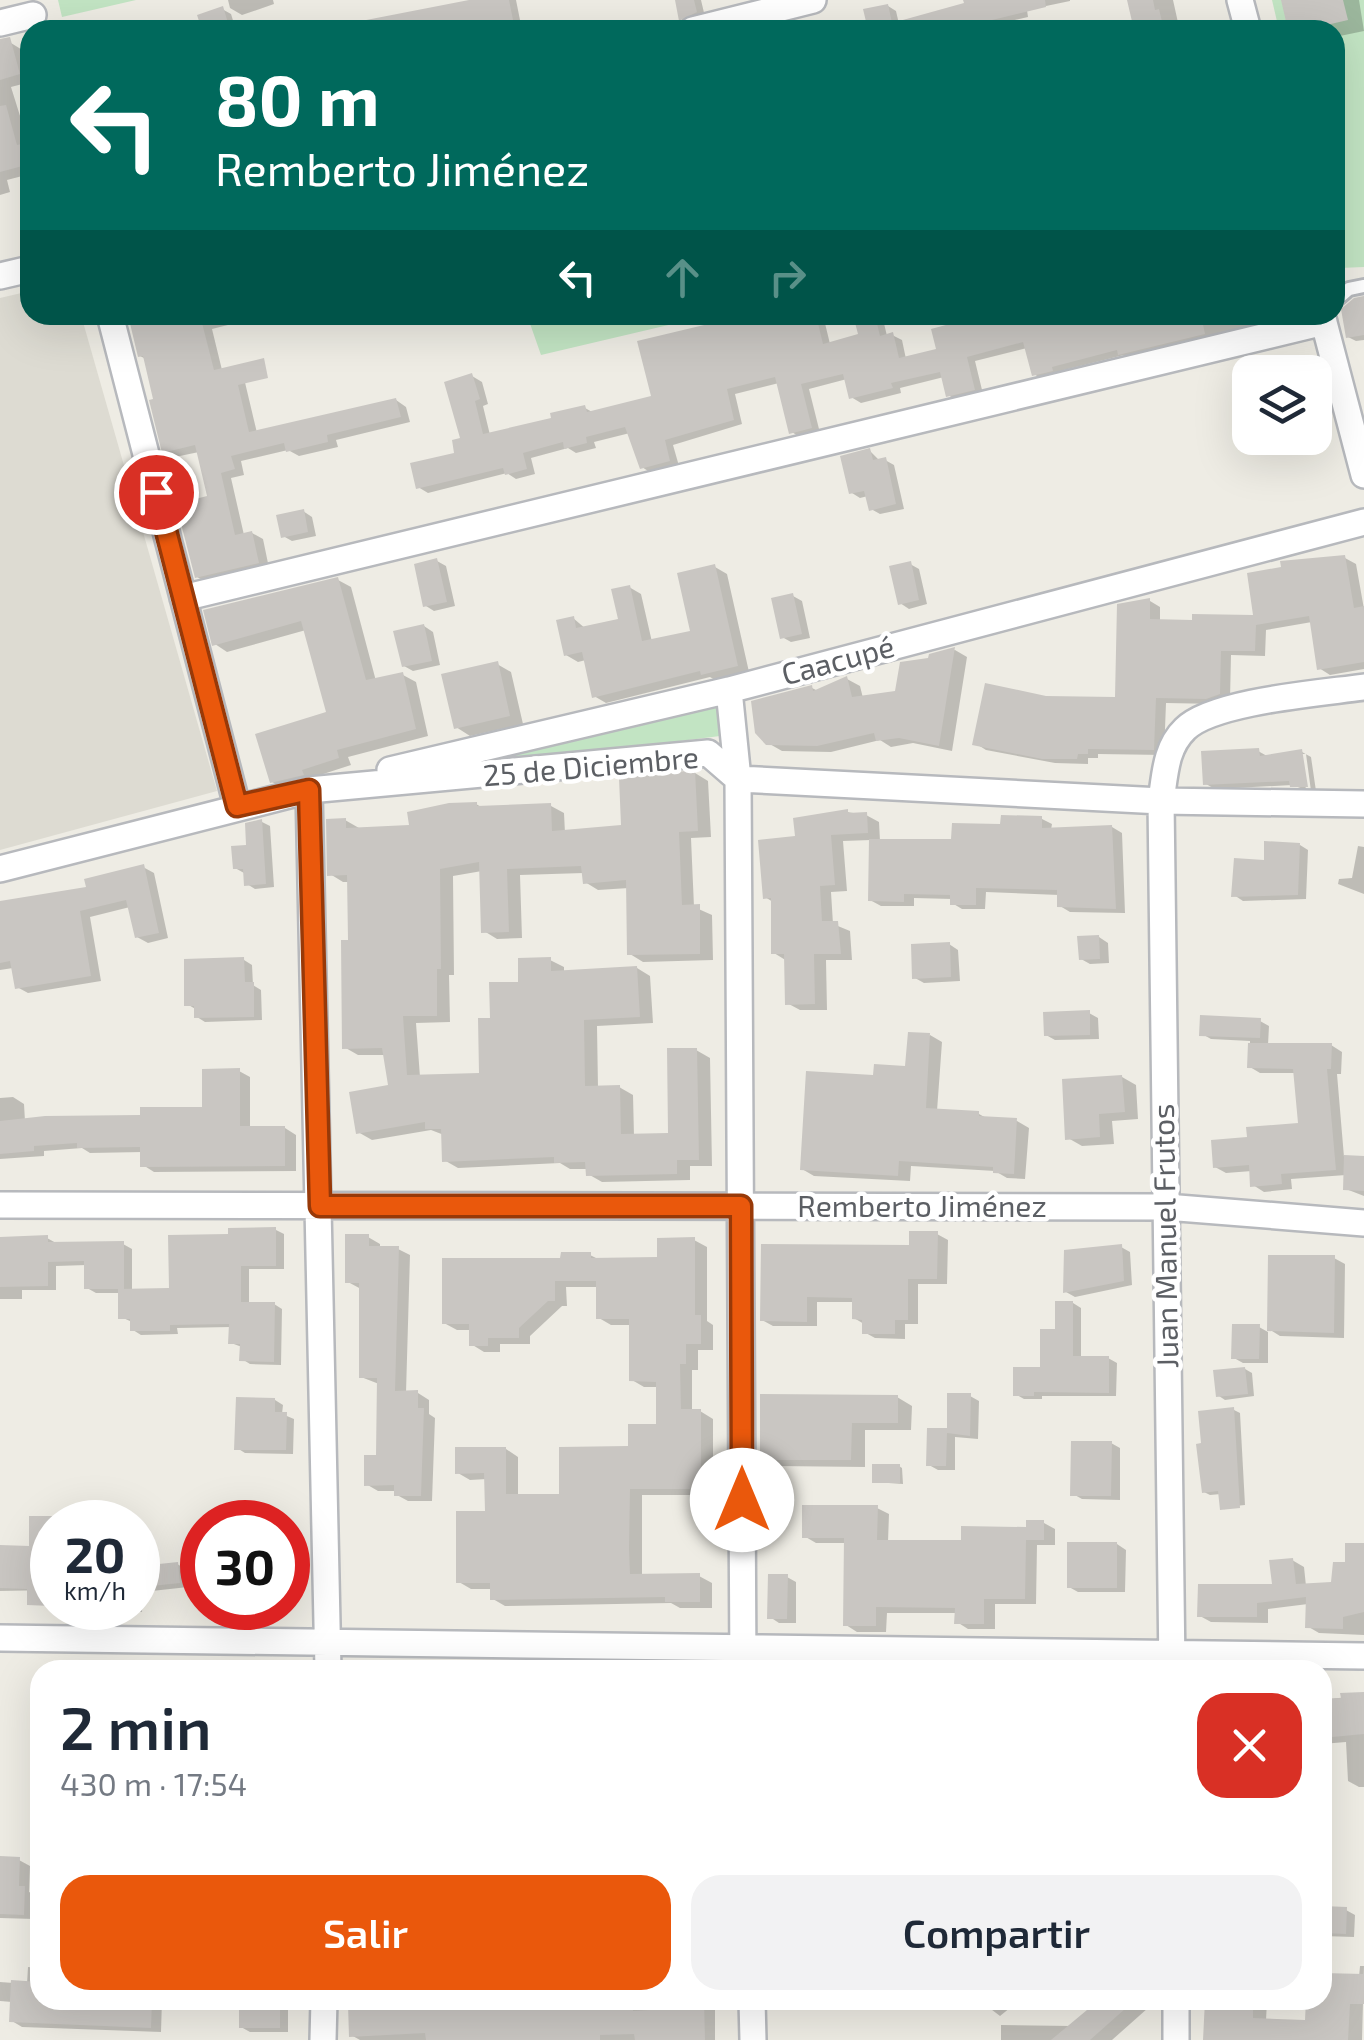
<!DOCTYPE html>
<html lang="es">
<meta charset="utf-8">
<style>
:root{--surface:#fff;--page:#f2f2f3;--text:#1f2937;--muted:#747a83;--accent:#ea580c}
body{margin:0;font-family:"Exo 2",sans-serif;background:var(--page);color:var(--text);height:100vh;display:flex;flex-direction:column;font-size:38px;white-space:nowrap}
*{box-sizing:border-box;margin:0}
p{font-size:32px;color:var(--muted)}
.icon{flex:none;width:55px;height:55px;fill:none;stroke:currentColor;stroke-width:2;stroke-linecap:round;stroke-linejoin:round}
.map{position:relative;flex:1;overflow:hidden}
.sheet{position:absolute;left:30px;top:1660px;width:1302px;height:350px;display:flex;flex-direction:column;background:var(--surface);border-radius:30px;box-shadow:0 10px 40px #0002}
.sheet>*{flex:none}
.top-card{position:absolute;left:20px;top:20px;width:1325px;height:305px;border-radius:30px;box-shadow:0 10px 40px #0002;background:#00695c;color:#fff;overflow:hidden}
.fabs{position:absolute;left:1232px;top:355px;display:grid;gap:20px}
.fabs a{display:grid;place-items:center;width:100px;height:100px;border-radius:20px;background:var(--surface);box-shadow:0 10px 40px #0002;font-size:50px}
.speed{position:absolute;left:30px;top:1500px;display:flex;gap:20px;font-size:50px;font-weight:700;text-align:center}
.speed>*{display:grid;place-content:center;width:130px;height:130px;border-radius:50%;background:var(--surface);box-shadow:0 10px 40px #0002;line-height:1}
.speed small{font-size:25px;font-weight:400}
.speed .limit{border:15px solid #d22;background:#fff;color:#111}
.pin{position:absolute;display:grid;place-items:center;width:85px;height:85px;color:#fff;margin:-42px;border:5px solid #fff;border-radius:50%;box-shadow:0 2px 10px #0007}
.me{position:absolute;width:110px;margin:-55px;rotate:0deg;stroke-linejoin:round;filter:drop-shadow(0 0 8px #0008)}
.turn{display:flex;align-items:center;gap:35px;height:210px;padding:0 30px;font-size:45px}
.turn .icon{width:130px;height:130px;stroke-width:2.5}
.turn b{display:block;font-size:70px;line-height:85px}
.lanes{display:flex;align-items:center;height:95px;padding:0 30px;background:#0003;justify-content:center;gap:50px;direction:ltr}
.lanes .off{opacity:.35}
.round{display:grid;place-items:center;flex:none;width:105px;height:105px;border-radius:30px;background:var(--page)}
.head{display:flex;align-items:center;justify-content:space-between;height:170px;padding:0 30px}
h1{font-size:60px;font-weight:600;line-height:75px}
.button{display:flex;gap:20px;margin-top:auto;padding:20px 30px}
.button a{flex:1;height:115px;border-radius:30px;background:var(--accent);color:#fff;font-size:40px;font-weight:600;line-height:115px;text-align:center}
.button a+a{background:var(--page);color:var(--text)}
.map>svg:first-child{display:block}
</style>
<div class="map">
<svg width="1364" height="2040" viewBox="0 0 1364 2040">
<rect width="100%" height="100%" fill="#eeece4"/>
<path fill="#dddbd2" d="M30 291V315H81L217 791 0 850V298Z"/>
<path fill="#c2e4c3" d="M58 0H136L62 17Z
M1272 0H1364V267L1340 268 1335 247V30H1279Z
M527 315H711L541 355Z
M716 705 720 736 442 771Z"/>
<path fill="#0003" d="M228 0H273L274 4 242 15 230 8Z
M480 0H516L522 30H386Z
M678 0H701L705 17 690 25 682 20Z
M965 0H1070V1L1027 10 1028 17 998 24 999 29 994 30H870L888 6 896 11 899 24 967 5Z
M1129 0H1173L1179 27 1171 30H1136Z
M1283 0H1359L1364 31 1335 37V30H1290Z
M222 9 231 14 236 30H204Z
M559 25 568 30H536Z
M11 43 24 51 30 73V82L11 87 30 148V174L7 180 10 192 0 195V46Z
M1364 299V340L1356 341 1348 337Z
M130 315H230L232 324 212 329 222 370 243 374 257 433 396 400 406 407 410 422 336 440 338 447 299 456 288 450 241 461 244 475 231 478 244 535 252 533 263 539 269 568 208 583 197 577 210 498 199 452 175 457 165 451 146 359 140 356Z
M756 315H823L830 344 861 336 856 315H882L887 336 892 335 902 340 906 359 939 351 981 318 980 315H1282L1283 318 1130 359 1124 355 1060 371 1061 376 1043 380 1034 374 1027 348 975 361 983 394 958 401 948 395 944 377 900 388 901 393 861 403 851 397 847 379 809 389 820 433 801 438 792 432 779 383 735 394 742 424 673 445 679 466 651 473 642 467 630 433 594 442 596 448 576 453 568 448 531 458 535 474 516 479 507 473 428 493 418 487 457 455 464 440 472 376 482 382 488 404 483 406 490 435 554 420 585 408 594 413 654 398Z
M870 451 880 461 885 460 894 465 904 509 880 514 871 509 868 496 860 498 852 493Z
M303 511 312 517 316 536 292 541 283 536Z
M1345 558 1356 564 1364 609V669L1330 675 1319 668 1312 622 1266 630 1265 656 1231 655 1230 700 1218 704 1166 703 1164 755 1098 754V758H1088V764L1055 763 986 750 975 743 1046 698 1117 700 1150 601 1160 607V622L1256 618Z
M437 561 446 566 455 606 434 611 426 606Z
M910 564 919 569 927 604 909 609 900 603Z
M715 567 727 574 749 672 715 680 710 677 606 703 594 696 586 660 578 662 566 655 573 618 586 629 621 621 629 587 641 594 652 642 692 633Z
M338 580 351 587 376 681 403 675 416 682 428 736 348 757 351 765 314 777 315 781 285 789 272 782 329 714 306 630 227 652 215 644Z
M793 596 802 601 810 638 791 642 782 637Z
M424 626 433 632 440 665 413 671 404 666Z
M955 650 967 657 952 751 913 743 891 747 880 740 831 752 782 751 768 743 812 688 818 691 847 679 860 686 863 698 897 693 931 656Z
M497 664 511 672 523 724 470 736 456 727Z
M1258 751 1267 756 1302 752 1311 757 1316 791H1311L1306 754H1301L1306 790 1292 785 1215 789 1206 784Z
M695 773 708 781 711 837 691 838 694 907 712 915 713 960 643 962 630 954 629 888 598 890 585 882 584 873 520 875 522 938 497 939 484 931 482 871 453 876 454 975H449L450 1022 416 1023 420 1077 481 1076 493 1020 520 984 550 960 564 967V973L637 968 650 976 653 1023 597 1026 598 1088 619 1087 633 1095 634 1136 671 1135 696 1050 710 1058 712 1166H690V1180L602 1182 588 1174V1169H570L560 1163 458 1168 444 1160V1135L431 1130 372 1140 358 1132 391 1087 386 1055H358L344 1047 351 942 350 882H343L330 874 345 820 359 828 412 827 476 804 483 808 551 806 564 813 565 833 624 828Z
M847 812 866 815 879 822 880 841 954 842 1042 819 1052 824 1051 830 1112 827 1122 833 1125 913 1070 912 1060 906 1059 895 986 892 985 909H962L952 903V899L914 898V906H881L870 900 871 840 843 841 847 891 831 892 833 924 850 931 852 960H826L827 1010H800L787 1003V961L774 953 773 902 765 897 798 839Z
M262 822 270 826 274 887 255 889 247 884 244 873 235 868Z
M1300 845 1308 850 1306 899 1243 901 1234 895 1266 863Z
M1358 846 1364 847V894L1338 884 1339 879 1352 878Z
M143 867 154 873 168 938 148 943 137 937 130 907 90 917 101 981 28 993 17 987 13 968 0 970V904L89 889Z
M1099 937 1108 943 1109 963 1090 964 1081 959Z
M949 944 958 950 960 981 924 983 915 978Z
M244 960 252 965 253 985 261 990 262 1020 205 1022 197 1017V1010L187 1004Z
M1089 1013 1098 1018 1099 1039 1055 1040 1046 1035Z
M1260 1021 1269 1026 1268 1045H1331L1342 1052 1341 1074H1337L1344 1157 1364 1158V1196L1346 1189V1175L1291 1179 1292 1189 1264 1192 1253 1185 1252 1171 1226 1173 1215 1167 1249 1139 1300 1125 1296 1073H1260L1250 1067V1041L1211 1039 1202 1034Z
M930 1035 942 1042 937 1111 979 1114 988 1119 1017 1121 1029 1128 1025 1179 1007 1178 995 1171 911 1166 910 1181 814 1176 802 1169 875 1078 907 1069Z
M239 1071 250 1077V1129L285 1128 296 1135V1171L154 1172 143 1165V1152L90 1153 82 1148 44 1151V1156L0 1159V1098L13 1097 24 1104 25 1121 143 1118 204 1109Z
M1122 1077 1136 1085 1138 1119 1112 1121 1114 1144 1082 1146 1068 1138Z
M276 1230 284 1234V1269H249V1305L274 1304 282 1309 281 1365 250 1364 242 1359V1347L231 1343V1327L177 1328 178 1334 141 1335 133 1330 132 1322 121 1317V1293H96L87 1288V1265L56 1266V1290H22V1299H0V1239L47 1238 56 1243 123 1244 132 1249V1291H171L230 1237Z
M937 1234 948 1240 947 1284H918V1324H905V1339L875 1338 864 1332V1324L854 1318V1302H817V1326H773L762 1320 763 1247H912Z
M368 1237 380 1244V1249H398L410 1255 406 1393H418L429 1400V1414L435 1418 432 1501H408L397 1495V1491H378L366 1484 379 1458V1384L361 1377V1289L348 1282Z
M694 1240 707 1247V1321L713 1325V1350H698V1370H692V1412L700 1411 713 1419V1495H642V1577L699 1576 712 1583V1608H680L671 1603 505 1606 493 1599V1589H471L459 1582 487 1513V1479L470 1480 458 1473 506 1449 518 1457V1496H561L658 1427V1387H644L632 1380V1325H611L599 1318V1287H566L567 1306H562L530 1336V1344H500V1352H484L471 1344V1330H457L444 1323 563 1260 590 1255 600 1260H659Z
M1121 1247 1130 1252 1132 1285 1075 1297 1066 1292Z
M1334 1258 1345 1264 1344 1338 1280 1336 1269 1329Z
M1073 1303 1081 1308V1358H1108L1117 1363 1116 1396H1042V1399H1024L1015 1394 1042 1369Z
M1259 1327 1268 1332V1363H1243L1234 1358Z
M1245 1369 1252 1373 1254 1396 1225 1400 1219 1396Z
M970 1396 979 1401 978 1439 955 1437V1470H938L929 1465V1431H949Z
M897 1397 912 1406 911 1430H865V1467L776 1466 762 1458Z
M275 1400 283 1405 282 1414 294 1419 293 1454 245 1453 237 1448Z
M1234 1410 1240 1413 1245 1505 1225 1507V1510L1221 1494 1210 1495 1204 1492Z
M1111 1443 1120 1448V1500L1082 1499 1073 1494Z
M899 1466 902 1468 903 1484 874 1482Z
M877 1508 889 1514 888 1542 963 1543 1029 1529 1044 1523 1055 1529V1545H1037L1036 1604H995V1629H968L957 1622V1613H887L886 1632H857L846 1625 847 1543H816L804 1536Z
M57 1518 64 1522H52V1590L0 1591V1548L32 1549V1519Z
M1117 1544 1126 1550 1125 1592H1078L1069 1587Z
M1364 1545V1635L1319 1633 1307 1626 1308 1604 1268 1609V1623L1211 1622 1200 1616 1275 1587 1292 1560 1304 1567 1306 1586 1333 1585Z
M177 1564 186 1569 188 1587 143 1592 142 1612 109 1611 102 1608H138V1568Z
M787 1577 796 1582V1623H779L770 1617Z
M223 1608H282V1612Z
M1364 1695V1787H1359L1348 1781 1346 1742 1322 1744V1700Z
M0 1859 19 1860 30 1866 29 1892 35 1895 34 1919 0 1918Z
M1322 1909 1346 1910 1355 1915 1354 1937 1322 1936Z
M1360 1966H1364L1362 2040H1205L1207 2000H1267L1266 2021 1308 2022 1309 2000H1322L1359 1977Z
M28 1967 40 1968V2000H162L161 2032 22 2027 12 2021V2002L0 2001V1982L27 1984Z
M245 2000H288V2032H250L241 2027Z
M349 2000H715V2040H360L351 2035Z
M979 2000H1020L1000 2016Z
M1103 2000H1148V2008L1112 2040H1001V2025L1072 2026Z"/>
<path fill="#c9c6c2" d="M469 0H509L515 30H362L361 21Z
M675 0H694L697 12 679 21Z
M963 0H1045L1046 7 992 20 993 25 971 30H868L863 9 888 4 892 23 964 3Z
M1127 0H1153L1155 10 1159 9 1164 30H1134Z
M1281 0H1343L1348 20 1305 30H1288Z
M223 6 230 30H202L197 15Z
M10 37 20 74 0 80V39Z
M6 105 17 145 26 143 30 164 0 172V106Z
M1364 296V335L1346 338 1341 309 1354 298Z
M128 315H200L214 370 264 358 268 378 238 385 249 432 396 398 401 417 327 435 328 442 286 452 284 443 231 456 235 469 221 473 235 535 252 531 259 563 195 578 176 504 207 496 195 445 162 453 149 400 153 399 143 356 138 357Z
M746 315H816L823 344 858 334 853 315H875L880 336 893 332 899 358 936 349 931 329 983 315H1201L1205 334 1118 355 1117 350 1052 367 1053 371 1032 376 1023 342 967 357 975 390 946 397 940 372 891 383 893 388 849 399 843 374 801 384 812 428 789 434 775 377 727 389 734 420 665 440 670 461 640 469 625 427 586 437 587 443 564 449 563 442 523 453 527 469 505 475 503 468 416 489 410 463 454 453 452 440 460 438 444 382 472 373 480 399 475 401 483 434 551 418 550 413 585 405 587 412 651 396 637 341Z
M870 448 873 460 886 457 896 504 869 511 864 491 849 494 840 456Z
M304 509 308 532 281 538 276 515Z
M1345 555 1354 608 1364 606V662L1317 670 1309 616 1256 625 1255 651H1221L1220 694 1206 699 1156 698 1154 750 1088 749V754H1078L1077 759H1042L972 745 985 683 1046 696 1115 697 1117 604 1150 598V619L1192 620V614L1253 615 1247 573 1281 567 1280 561Z
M437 558 447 602 423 607 414 564Z
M911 561 919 600 898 605 889 566Z
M715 564 738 666 701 675 700 671 592 698 582 652 564 656 556 620 574 616 576 628 618 619 611 589 630 585 642 641 690 631 677 573Z
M338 577 366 680 403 672 416 729 337 750 339 758 302 770 304 775 270 783 255 734 326 712 301 621 212 646 203 610Z
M793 593 802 634 780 639 771 598Z
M424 624 432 661 402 667 393 631Z
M955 647 939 746 899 738 876 741 874 733 817 746 766 745 755 733 751 701 812 685 813 691 847 676 852 697 895 691 900 662 928 658 929 654Z
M498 661 510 716 454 729 441 674Z
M1259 748 1260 756 1302 749 1308 787H1290L1289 781 1203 785 1201 751Z
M695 770 698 831 679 832 682 905 700 904V954L627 955 626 880 583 884 581 866 507 869 509 932 481 933 479 862 440 869 441 969H437V1016H403L407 1075 479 1073 478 1018H490L489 982H518V958L551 957V971L637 966 640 1017 584 1020 585 1086 620 1085 621 1134 668 1133 667 1048H697L699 1160H677V1174L586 1176 585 1162 554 1163V1157L442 1162 441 1129H425V1122L356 1134 349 1092 388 1085 382 1048 342 1049 341 940H348L347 875 327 876 326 819 346 818V828L409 825 407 812 449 803 477 802V806L551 803 552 831 621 825 619 778Z
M848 809V813L867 812 868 833 831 835 835 885 820 886 822 921H838L841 954H814L815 1004 785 1005 784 954H771V898L763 899 758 840 795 836 793 818Z
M1001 815 1042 816V828L1112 825 1116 909 1057 907V890L976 888V905H950V895L904 894V902L868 901 869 839H951L952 823 1000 824Z
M262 819 266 884 244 886 243 869H233L231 846 246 845 245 823Z
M1264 841 1300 843 1298 895 1231 897 1234 858 1264 860Z
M144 864 159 933 135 938 126 900 80 911 91 976 15 989 10 961 0 963V901L86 887 84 879Z
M1099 935 1100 959 1079 960 1077 936Z
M950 942 951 977 912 979 911 944Z
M244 957 245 982H254V1017L194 1018V1006H184V959Z
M1090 1010V1035L1044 1036 1043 1012Z
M1200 1015 1261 1018 1260 1038 1199 1036Z
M908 1032 930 1033 926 1108 979 1111V1116L1017 1118 1014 1174 993 1173V1167L899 1161 898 1176 800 1170 806 1071 873 1075 874 1064 905 1066Z
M1248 1043H1332L1331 1069H1327L1336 1170 1281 1174 1282 1184 1250 1187 1249 1165 1213 1168 1211 1140 1247 1137 1246 1127 1298 1123 1293 1069 1247 1068Z
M240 1068V1126H285V1166L140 1167V1147L77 1148V1143L34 1146V1151L0 1154V1121L45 1116 140 1115V1107H202V1069Z
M1122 1075 1125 1112 1099 1114 1100 1137 1065 1140 1062 1079Z
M1344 1155 1364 1156V1191L1343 1190Z
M276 1227V1266H241V1302H275L274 1362 239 1361 240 1344H228L229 1324 170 1325V1331H130V1319H118V1289L169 1288 168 1235 228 1234V1228Z
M909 1231H938L937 1279H908V1320H895V1334H862V1320L852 1319V1298L807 1297V1322L760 1321 761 1244 909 1245Z
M345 1234H369V1246H399L395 1391 418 1390V1408H424L421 1496H394V1485L364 1486V1455H376L377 1378H359V1283H345Z
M48 1235V1242L124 1241V1289H84V1261L48 1262V1286L0 1287V1237Z
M695 1237V1315H701V1344H686V1364H680L681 1409H701V1489H630L629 1549 630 1574 700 1573V1602H665V1597L490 1600V1583H456V1511H485L484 1473 455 1474V1447H506V1494H559V1447L628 1446V1424H656V1382L629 1381V1319H596V1281H555V1301H548L519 1328V1338H488V1346H469V1324H442V1258H560L561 1252H591V1258L657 1257V1238Z
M1122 1244 1124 1281 1063 1293 1064 1250Z
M1268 1255H1335L1334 1333 1267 1331Z
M1055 1301H1073V1356H1109V1393L1034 1392V1396H1013V1367H1040V1329H1055Z
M1232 1324H1260L1259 1359H1231Z
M1245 1367 1248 1394 1216 1397 1213 1370Z
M947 1393H971L970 1436 947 1433 946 1466H926L927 1428H947Z
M760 1394 898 1395V1423H852L851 1460H760Z
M236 1397 275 1398V1412H287L286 1450H234Z
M1234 1407 1240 1508 1220 1510 1218 1491 1202 1493 1196 1444 1201 1443 1198 1411Z
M1071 1441H1112L1111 1496H1070Z
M872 1464H900V1483H872Z
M802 1505H878L877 1540H961V1526L1026 1527V1520H1044V1540H1026L1025 1599H984V1624H954L955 1608 876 1607V1626H843L844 1538H802Z
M29 1516H52V1606L27 1605V1589L0 1588V1545L29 1546Z
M1067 1542H1117V1588H1067Z
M1345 1543H1364V1612L1343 1617V1629L1305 1628 1306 1597 1257 1603V1617H1197L1198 1584H1272L1269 1560 1293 1558 1296 1584 1331 1582 1333 1562H1345Z
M178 1562 180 1583 142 1587 140 1566Z
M768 1574H788L787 1619H767Z
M1364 1692V1734L1322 1738V1699L1341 1698 1340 1693Z
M0 1856 20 1857 19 1886H25L24 1915 0 1914Z
M1322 1906 1347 1907 1346 1934 1322 1933Z
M1322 1973 1364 1974V2004H1350L1348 2040H1203L1205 2000H1253V2018L1305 2020 1306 2000H1322Z
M11 1980 40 1982V2000H152L151 2028 9 2022Z
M243 2000H280V2028H239V2004H243Z
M396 2000H633V2011L680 2008 679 2000H704L705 2040H635L634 2034 600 2035V2040H426L425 2033 349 2037 348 2004Z
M1099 2000H1135L1090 2040H1051Z"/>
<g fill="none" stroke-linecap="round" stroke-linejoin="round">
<g stroke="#b7b9bd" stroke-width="18">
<path id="service" d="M1335 301 1349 289 1364 286"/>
</g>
<g stroke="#b7b9bd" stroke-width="30">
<path id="minor" d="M1240 0 1248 30
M0 23 33 15
M693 30 813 0
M0 276 30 269
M110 315 237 806
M1322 315 1364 475
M183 598 1324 322
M729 690 738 779 743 1670
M390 770 729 690 1364 522
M309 790 328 1670
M0 869 309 790 708 753 738 779 1161 801 1364 804
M0 1205 1166 1207 1364 1223
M0 1638 1364 1656
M1172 1670 1161 801C1165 776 1165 748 1185 729 1213 701 1322 693 1364 687
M752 2000 753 2040
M1176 2000V2040
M323 2040 324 2000"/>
</g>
<use href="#service" stroke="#fff" stroke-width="12"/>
<use href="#minor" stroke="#fff" stroke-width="25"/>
</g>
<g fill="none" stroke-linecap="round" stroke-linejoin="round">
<g stroke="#983908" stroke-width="25">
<path id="route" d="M156 492 237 806 309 790 320 1206H741L742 1500"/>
</g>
<use href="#route" stroke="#ea580c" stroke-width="18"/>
</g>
<g text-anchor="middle" stroke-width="9" stroke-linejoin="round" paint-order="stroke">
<g font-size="30" fill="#5c5f64" stroke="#fff">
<text transform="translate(838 661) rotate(-15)" y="10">Caacupé</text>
<text transform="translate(591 767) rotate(-5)" y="10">25 de Diciembre</text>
<text x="922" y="1217">Remberto Jiménez</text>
<text transform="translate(1166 1236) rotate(-91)" y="10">Juan Manuel Frutos</text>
</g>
</g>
</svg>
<div class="fabs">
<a><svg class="icon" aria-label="layers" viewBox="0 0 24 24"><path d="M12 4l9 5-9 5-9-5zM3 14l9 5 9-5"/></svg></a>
</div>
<div class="speed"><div>20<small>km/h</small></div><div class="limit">30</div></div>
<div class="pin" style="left:156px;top:492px;background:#d93025"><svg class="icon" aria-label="arrive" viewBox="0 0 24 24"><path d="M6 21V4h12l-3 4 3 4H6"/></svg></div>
<svg class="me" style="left:742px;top:1500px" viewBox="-20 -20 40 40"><circle r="19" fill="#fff"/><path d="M0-13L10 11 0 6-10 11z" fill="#ea580c"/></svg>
<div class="top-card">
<div class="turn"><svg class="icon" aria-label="left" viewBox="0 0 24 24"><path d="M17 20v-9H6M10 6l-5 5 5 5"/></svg><div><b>80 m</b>Remberto Jiménez</div></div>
<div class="lanes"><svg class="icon" aria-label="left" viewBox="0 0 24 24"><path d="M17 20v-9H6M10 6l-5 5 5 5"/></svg><svg class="icon off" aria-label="ahead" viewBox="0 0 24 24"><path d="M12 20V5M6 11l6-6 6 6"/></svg><svg class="icon off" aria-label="right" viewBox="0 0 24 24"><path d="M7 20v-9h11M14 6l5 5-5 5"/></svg></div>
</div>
<section class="sheet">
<div class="head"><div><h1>2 min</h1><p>430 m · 17:54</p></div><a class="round" style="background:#d93025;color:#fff"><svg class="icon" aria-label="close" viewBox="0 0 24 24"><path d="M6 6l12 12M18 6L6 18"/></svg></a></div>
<div class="button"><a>Salir</a><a>Compartir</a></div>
</section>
</div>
